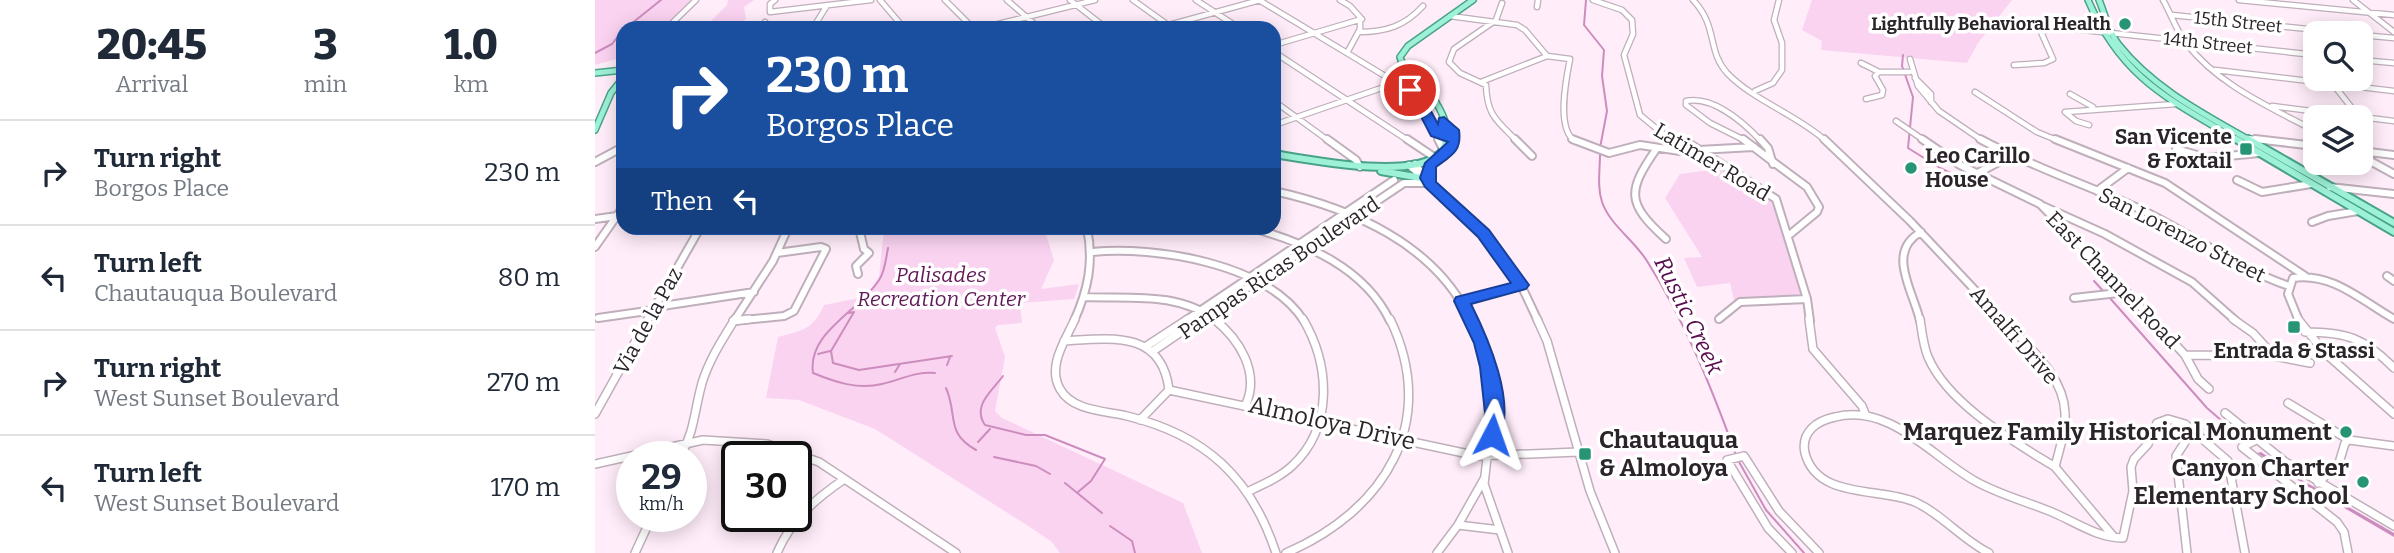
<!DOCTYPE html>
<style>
:root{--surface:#fff;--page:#f6f6f7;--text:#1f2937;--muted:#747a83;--line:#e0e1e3}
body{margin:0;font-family:Bitter,serif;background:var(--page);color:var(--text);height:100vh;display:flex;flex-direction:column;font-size:26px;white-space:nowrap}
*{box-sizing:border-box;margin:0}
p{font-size:23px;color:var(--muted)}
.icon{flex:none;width:38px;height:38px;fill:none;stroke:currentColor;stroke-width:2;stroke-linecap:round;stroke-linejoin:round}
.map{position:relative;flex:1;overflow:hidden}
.side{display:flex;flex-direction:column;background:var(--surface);width:595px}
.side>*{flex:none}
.top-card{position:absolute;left:21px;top:21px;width:665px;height:214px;border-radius:21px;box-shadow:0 4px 18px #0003;background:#1a4fa0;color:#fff;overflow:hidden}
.controls{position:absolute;left:1708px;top:21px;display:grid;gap:14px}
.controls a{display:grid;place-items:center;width:70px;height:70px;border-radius:14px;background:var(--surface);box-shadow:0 4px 18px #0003;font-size:35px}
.speed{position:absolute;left:21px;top:441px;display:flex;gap:14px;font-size:35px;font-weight:700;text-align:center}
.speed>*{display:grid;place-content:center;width:91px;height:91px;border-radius:50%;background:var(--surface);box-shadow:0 4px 18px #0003;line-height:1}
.speed small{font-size:18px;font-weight:400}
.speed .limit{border:4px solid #111;border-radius:10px;background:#fff;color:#111}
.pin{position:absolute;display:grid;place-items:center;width:60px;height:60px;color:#fff;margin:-30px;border:4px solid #fff;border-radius:50%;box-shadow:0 2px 7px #0007}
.me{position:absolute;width:77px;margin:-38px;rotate:4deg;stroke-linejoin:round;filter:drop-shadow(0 0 5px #0008)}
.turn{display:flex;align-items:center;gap:24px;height:147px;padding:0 35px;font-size:32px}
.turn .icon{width:91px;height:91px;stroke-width:2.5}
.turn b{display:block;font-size:49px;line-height:60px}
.then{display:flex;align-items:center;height:66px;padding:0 35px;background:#0003;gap:14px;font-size:26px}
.eta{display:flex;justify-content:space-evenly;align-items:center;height:119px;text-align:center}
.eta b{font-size:42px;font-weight:800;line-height:49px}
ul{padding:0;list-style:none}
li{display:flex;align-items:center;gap:21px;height:105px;padding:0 35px;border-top:2px solid var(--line)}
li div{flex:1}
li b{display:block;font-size:26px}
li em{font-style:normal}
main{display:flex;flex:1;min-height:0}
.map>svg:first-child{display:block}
</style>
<main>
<section class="side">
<div class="eta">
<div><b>20:45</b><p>Arrival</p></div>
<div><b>3</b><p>min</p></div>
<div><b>1.0</b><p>km</p></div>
</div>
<ul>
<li><svg class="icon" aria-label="right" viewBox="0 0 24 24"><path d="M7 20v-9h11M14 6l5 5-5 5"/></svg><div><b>Turn right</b><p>Borgos Place</p></div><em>230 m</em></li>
<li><svg class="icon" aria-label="left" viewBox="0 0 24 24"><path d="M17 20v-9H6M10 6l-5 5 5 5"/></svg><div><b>Turn left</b><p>Chautauqua Boulevard</p></div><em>80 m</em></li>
<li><svg class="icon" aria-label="right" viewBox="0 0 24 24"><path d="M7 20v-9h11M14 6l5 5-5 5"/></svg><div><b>Turn right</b><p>West Sunset Boulevard</p></div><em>270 m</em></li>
<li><svg class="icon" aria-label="left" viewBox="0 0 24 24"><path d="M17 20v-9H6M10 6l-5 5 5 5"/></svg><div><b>Turn left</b><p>West Sunset Boulevard</p></div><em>170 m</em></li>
</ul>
</section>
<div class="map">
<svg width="1799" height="553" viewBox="0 0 1799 553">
<rect width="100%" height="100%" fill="#ffedfa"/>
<path fill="#fad3f1" d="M0 0H95L96 3 69 28H28V57L0 65Z
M133 0H159L149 7 151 19 142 27 109 28 132 5Z
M1217 0H1417L1383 43 1372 63 1226 50 1227 41 1207 30Z
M1131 168C1145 177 1166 186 1176 199 1186 213 1209 282 1205 298L1139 300 1135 283 1102 287 1089 258 1107 257 1070 198 1085 174Z
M289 228H449L459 260 446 289 484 284 479 299 425 303 427 323 403 325 400 328 410 357 400 411 407 418 588 503 607 553H465L457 542 438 529 280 429 204 400 171 398 183 337C208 330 218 330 229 305L270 297 284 277Z"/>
<path fill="#cc8dbe" d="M1666 452 1707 480 1799 533V537L1715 488 1662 453Z"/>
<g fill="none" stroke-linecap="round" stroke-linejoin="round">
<path stroke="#cc8dbe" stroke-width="2" d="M991 0 989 25 1009 50 1007 76 1012 111 1005 148
M31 28 66 0
M0 53 17 44 28 30
M1308 55 1307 66 1318 97 1313 148 1345 168 1385 187
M1005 154C1005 170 1002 187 1007 202 1015 225 1039 240 1052 261 1090 321 1117 389 1141 455
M293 248C291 258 290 272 284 280 265 311 212 332 218 373 240 382 263 390 287 384 305 380 321 371 340 373
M1499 281 1510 293
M1514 297 1612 408 1642 434
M254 313 259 312 236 351 238 363 264 370 357 356
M223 354 235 351
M352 365 355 357
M300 372 305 364
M408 376C396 392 377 406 390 425L431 435H450L510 459 496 481 483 492
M351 388C363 415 350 433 381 450
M383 442 395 429
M399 457 441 466 455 474
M1143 460 1171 510 1209 553
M470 483 507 513
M515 526 537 541 540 553"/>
<g stroke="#bfafbb" stroke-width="7">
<path id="minor-far2" d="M180 0 175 4V12L276 0
M285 0 309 28
M350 0 378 28
M412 0 444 28
M475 0 511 28
M538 0 573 25
M601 0 644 28
M664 0 752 53
M745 0 755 6 765 17V29L752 53 818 93 844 141
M998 0 1027 10 1037 20 1038 34 1029 55 1045 115 1067 133 1087 141
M1098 0C1123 26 1112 51 1132 73 1159 101 1201 114 1231 141
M1568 0C1576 14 1581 30 1591 43 1623 85 1675 107 1720 131
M1644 0 1799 15
M1758 0 1799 32
M907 3 901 20 859 49 854 62 865 73 891 85C892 115 901 120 922 141
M942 7 943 0
M1577 15 1752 33
M855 16 922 25 930 30 952 56 975 59C971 79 961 129 980 141
M72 28 101 0
M166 28 170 22
M218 28 231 7
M226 28H247
M387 28 500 0
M563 28 665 0
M764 32C791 32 810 26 828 6
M1766 35 1799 38
M679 45 767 19
M679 52 814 141
M1315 59 1323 86 1344 111 1388 141
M1766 60 1799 63
M1266 63 1284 72
M1419 65 1449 63 1458 59 1446 32 1460 27 1720 55
M1620 70 1799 91
M1320 78 1336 94V102
M1734 79 1764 117
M886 82 952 56
M1160 91 1178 83 1187 70V43L1179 20 1184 0
M1380 92 1442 132 1464 141
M1475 94 1498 107
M1271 99 1287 95 1288 90 1280 76 1284 72H1315
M679 101 734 141
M1677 106 1764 117
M1766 117 1799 121
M1301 121 1330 141
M679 125 801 83
M1494 125 1481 121 1470 112 1581 104
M1652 138 1675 141
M1151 141 1115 123 1091 105V101C1118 96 1148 122 1166 141"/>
</g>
<g stroke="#bfafbb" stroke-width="10">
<path id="minor-far1" d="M732 139 761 160 765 167
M812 139 839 157
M843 139 848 149
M920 139 937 156
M977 139 1014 153 1045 145 1085 151 1159 147
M1082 139 1095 144 1181 199 1212 299 1215 321
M1148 139 1177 161
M1165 139 1173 148 1177 161
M1229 139 1315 221 1409 321
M1327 139 1365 165 1445 204 1559 321
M1385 139C1437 167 1493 185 1547 210 1597 234 1641 268 1694 286
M1460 139 1570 183 1710 276
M1660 139 1720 146
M1062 148C1032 191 1031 203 1071 239
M1581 149 1612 158 1664 153
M1766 151 1799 155
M1766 156 1799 174
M1177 161 1212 187 1224 207 1222 212 1193 236
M1177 161 1178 164
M0 162 28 147
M820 164 834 182
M814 165 889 234 926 285 943 321
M1381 174 1415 156
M1642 180 1667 192 1716 184
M1735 187 1799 194
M679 191C756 208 841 244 876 321
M1502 191 1533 168
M1448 206 1510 234 1597 282 1641 321
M0 219 22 216
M1717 222 1733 216 1763 211
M657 228C711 243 770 268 795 321
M0 247 28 207
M497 252C560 246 672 263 709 321
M263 274 261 266 274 253 269 249 264 228
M1792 276 1799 281
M489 297C534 299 583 291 622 321
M1479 298 1532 292
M867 301 926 285
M61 307 159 292
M3 318 59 310
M1124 319 1145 302 1212 299
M52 321 105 228
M138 321 189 316 199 311 231 249 226 247 182 253
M139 321 178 261 193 228
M479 321C493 290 499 262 492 228
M590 321 799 180
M603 321 809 183H830
M1325 321C1319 292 1290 252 1326 232
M1704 321 1693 294 1698 278C1737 272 1767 301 1799 319"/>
</g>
<g stroke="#bfafbb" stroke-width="10">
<path id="minor" d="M480 319C470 341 452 366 465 389 477 411 511 411 532 416 610 435 656 477 681 553
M619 319C644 339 665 372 651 404
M876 319 889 347 899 398 889 484 913 553
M942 319 952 341 995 491 1020 553
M1214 319 1218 349 1267 406 1271 416
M1325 319C1327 332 1328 345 1333 357 1353 404 1418 441 1460 467
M1408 319C1432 346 1469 375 1470 413 1471 431 1464 450 1460 467L1518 536
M1557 319 1590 355 1603 379 1614 389
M1638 319 1658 333 1679 356
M1703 319 1729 352 1799 414
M138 321 154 319
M1710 332C1752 332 1769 338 1799 368
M469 341C516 338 567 330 574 390L545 420
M550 347 593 319
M558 351 605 319
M1590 355 1679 356 1715 363
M574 390 883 456 983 452
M1693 403 1754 440
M1630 413 1689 461 1799 526
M0 414 53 319
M1661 440 1647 447 1742 522 1749 532 1753 553
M85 457C100 430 99 412 107 383 114 360 127 340 140 319
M0 464 108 440 172 444 224 462 361 553
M1723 483 1744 463 1750 443 1754 440 1799 446
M654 491C669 484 685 477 697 466 739 427 735 365 708 319
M863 525 905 530
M40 553 57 516
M182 553C196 520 219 500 248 480
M691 553C789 511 845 423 795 319
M842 553 863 525 889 479
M1197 553 1173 528 1132 460 1149 456 1184 511 1224 553
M1394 553C1366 539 1347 514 1320 502 1286 487 1222 500 1210 453 1208 444 1210 435 1217 428 1223 422 1231 419 1240 417 1295 403 1337 457 1380 481 1405 495 1433 502 1459 513 1482 523 1503 538 1528 538L1538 491 1536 467 1539 459 1553 444 1562 423 1573 419 1590 424 1633 461 1650 553
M1592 553 1581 456 1598 430"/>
</g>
<g stroke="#4aa389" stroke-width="8">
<path id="major-far1" d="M1493 0C1527 79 1574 99 1644 141
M1504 0C1510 14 1514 33 1524 45 1558 88 1609 114 1656 141
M0 73 28 70
M849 121 858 130 859 141
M0 130 16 93 28 78
M851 141C856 125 842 102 832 90 823 79 809 73 805 57L813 46 878 0"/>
</g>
<g stroke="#4aa389" stroke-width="10">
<path id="major" d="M1641 139 1799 232
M1653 139 1799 223
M679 154C716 160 816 180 845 154 849 150 850 143 852 139
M838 162 849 156 859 139
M786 171 826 178
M832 178 837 163"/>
</g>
<use href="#minor-far2" stroke="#fff" stroke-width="4.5"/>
<use href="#minor-far1" stroke="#fff" stroke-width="6"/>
<use href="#minor" stroke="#fff" stroke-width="7"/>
<use href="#major-far1" stroke="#9df1d7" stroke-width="5"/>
<use href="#major" stroke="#9df1d7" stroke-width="6"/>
</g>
<path fill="#2563eb" stroke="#184099" stroke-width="2" d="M815 86 827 95 843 124 844 118 849 117 864 130C867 151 857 155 841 167V182L894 230 934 285 931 289 876 304C892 336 923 405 903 440H890L887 435 890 413 885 367 879 343 859 301 861 297 916 283 883 237 830 187 825 178 830 163 853 142 836 136 817 99 809 90Z"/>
<g fill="#269475" stroke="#fff" stroke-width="2.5">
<circle cx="1530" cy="24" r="7"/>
<rect x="1644" y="142" width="14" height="14" rx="3.5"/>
<circle cx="1316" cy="168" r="7"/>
<rect x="1692" y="320" width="14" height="14" rx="3.5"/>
<circle cx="1751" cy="432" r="7"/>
<rect x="983" y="447" width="14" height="14" rx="3.5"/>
<circle cx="1768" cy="482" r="7"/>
</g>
<g text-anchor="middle" stroke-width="7" stroke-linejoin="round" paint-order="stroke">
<g font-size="18" fill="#2b252a" stroke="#fff">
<text transform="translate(1643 22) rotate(6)" y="6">15th Street</text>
<text transform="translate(1613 43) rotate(6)" y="6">14th Street</text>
</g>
<g font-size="18" font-weight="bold" fill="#2b252a" stroke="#fff" text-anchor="end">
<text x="1516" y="30">Lightfully Behavioral Health</text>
</g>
<g font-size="21" font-weight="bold" fill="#2b252a" stroke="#fff" text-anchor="end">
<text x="1637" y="144">San Vicente<tspan x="1637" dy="24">&amp; Foxtail</tspan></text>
<text x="1330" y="163" text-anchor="start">Leo Carillo<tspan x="1330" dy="24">House</tspan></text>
<text x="1699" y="358" text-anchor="middle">Entrada &amp; Stassi</text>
</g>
<g font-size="21" fill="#2b252a" stroke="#fff">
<text transform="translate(1117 162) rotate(31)" y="7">Latimer Road</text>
<text transform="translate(1587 235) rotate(27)" y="7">San Lorenzo Street</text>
<text transform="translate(684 268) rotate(-34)" y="7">Pampas Ricas Boulevard</text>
<text transform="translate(1518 280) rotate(46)" y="7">East Channel Road</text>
<text transform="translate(53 321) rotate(-61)" y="7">Via de la Paz</text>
<text transform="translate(1419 335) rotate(49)" y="7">Amalfi Drive</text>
</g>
<g font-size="21" font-style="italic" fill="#621957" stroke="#fff">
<text x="346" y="282">Palisades<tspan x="346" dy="24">Recreation Center</tspan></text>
</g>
<g font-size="23" font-style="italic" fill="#580d4e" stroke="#fff">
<text transform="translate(1094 315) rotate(64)" y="8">Rustic Creek</text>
</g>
<g font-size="24" fill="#2b252a" stroke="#fff">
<text transform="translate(737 423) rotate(13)" y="8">Almoloya Drive</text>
</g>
<g font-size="24" font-weight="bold" fill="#2b252a" stroke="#fff" text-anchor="end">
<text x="1737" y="440">Marquez Family Historical Monument</text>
<text x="1004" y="448" text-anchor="start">Chautauqua<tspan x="1004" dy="28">&amp; Almoloya</tspan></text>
<text x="1754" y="476">Canyon Charter<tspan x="1754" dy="28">Elementary School</tspan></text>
</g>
</g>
</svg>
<div class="controls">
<a><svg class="icon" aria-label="search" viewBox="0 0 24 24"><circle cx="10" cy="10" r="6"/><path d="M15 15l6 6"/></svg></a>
<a><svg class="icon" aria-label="layers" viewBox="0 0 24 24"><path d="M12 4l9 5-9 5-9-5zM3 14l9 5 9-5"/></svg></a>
</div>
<div class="speed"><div>29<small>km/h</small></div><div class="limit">30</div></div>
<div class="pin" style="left:815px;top:90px;background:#d93025"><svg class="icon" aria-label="arrive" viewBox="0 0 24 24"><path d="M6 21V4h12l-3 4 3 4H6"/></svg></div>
<svg class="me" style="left:897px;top:435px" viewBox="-20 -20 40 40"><path d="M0-17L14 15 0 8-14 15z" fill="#2563eb" stroke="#fff" stroke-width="4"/></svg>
<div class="top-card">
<div class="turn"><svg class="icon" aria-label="right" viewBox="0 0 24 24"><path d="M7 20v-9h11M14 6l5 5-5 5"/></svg><div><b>230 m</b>Borgos Place</div></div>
<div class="then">Then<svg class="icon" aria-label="left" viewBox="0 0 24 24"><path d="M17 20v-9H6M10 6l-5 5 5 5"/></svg></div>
</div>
</div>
</main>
